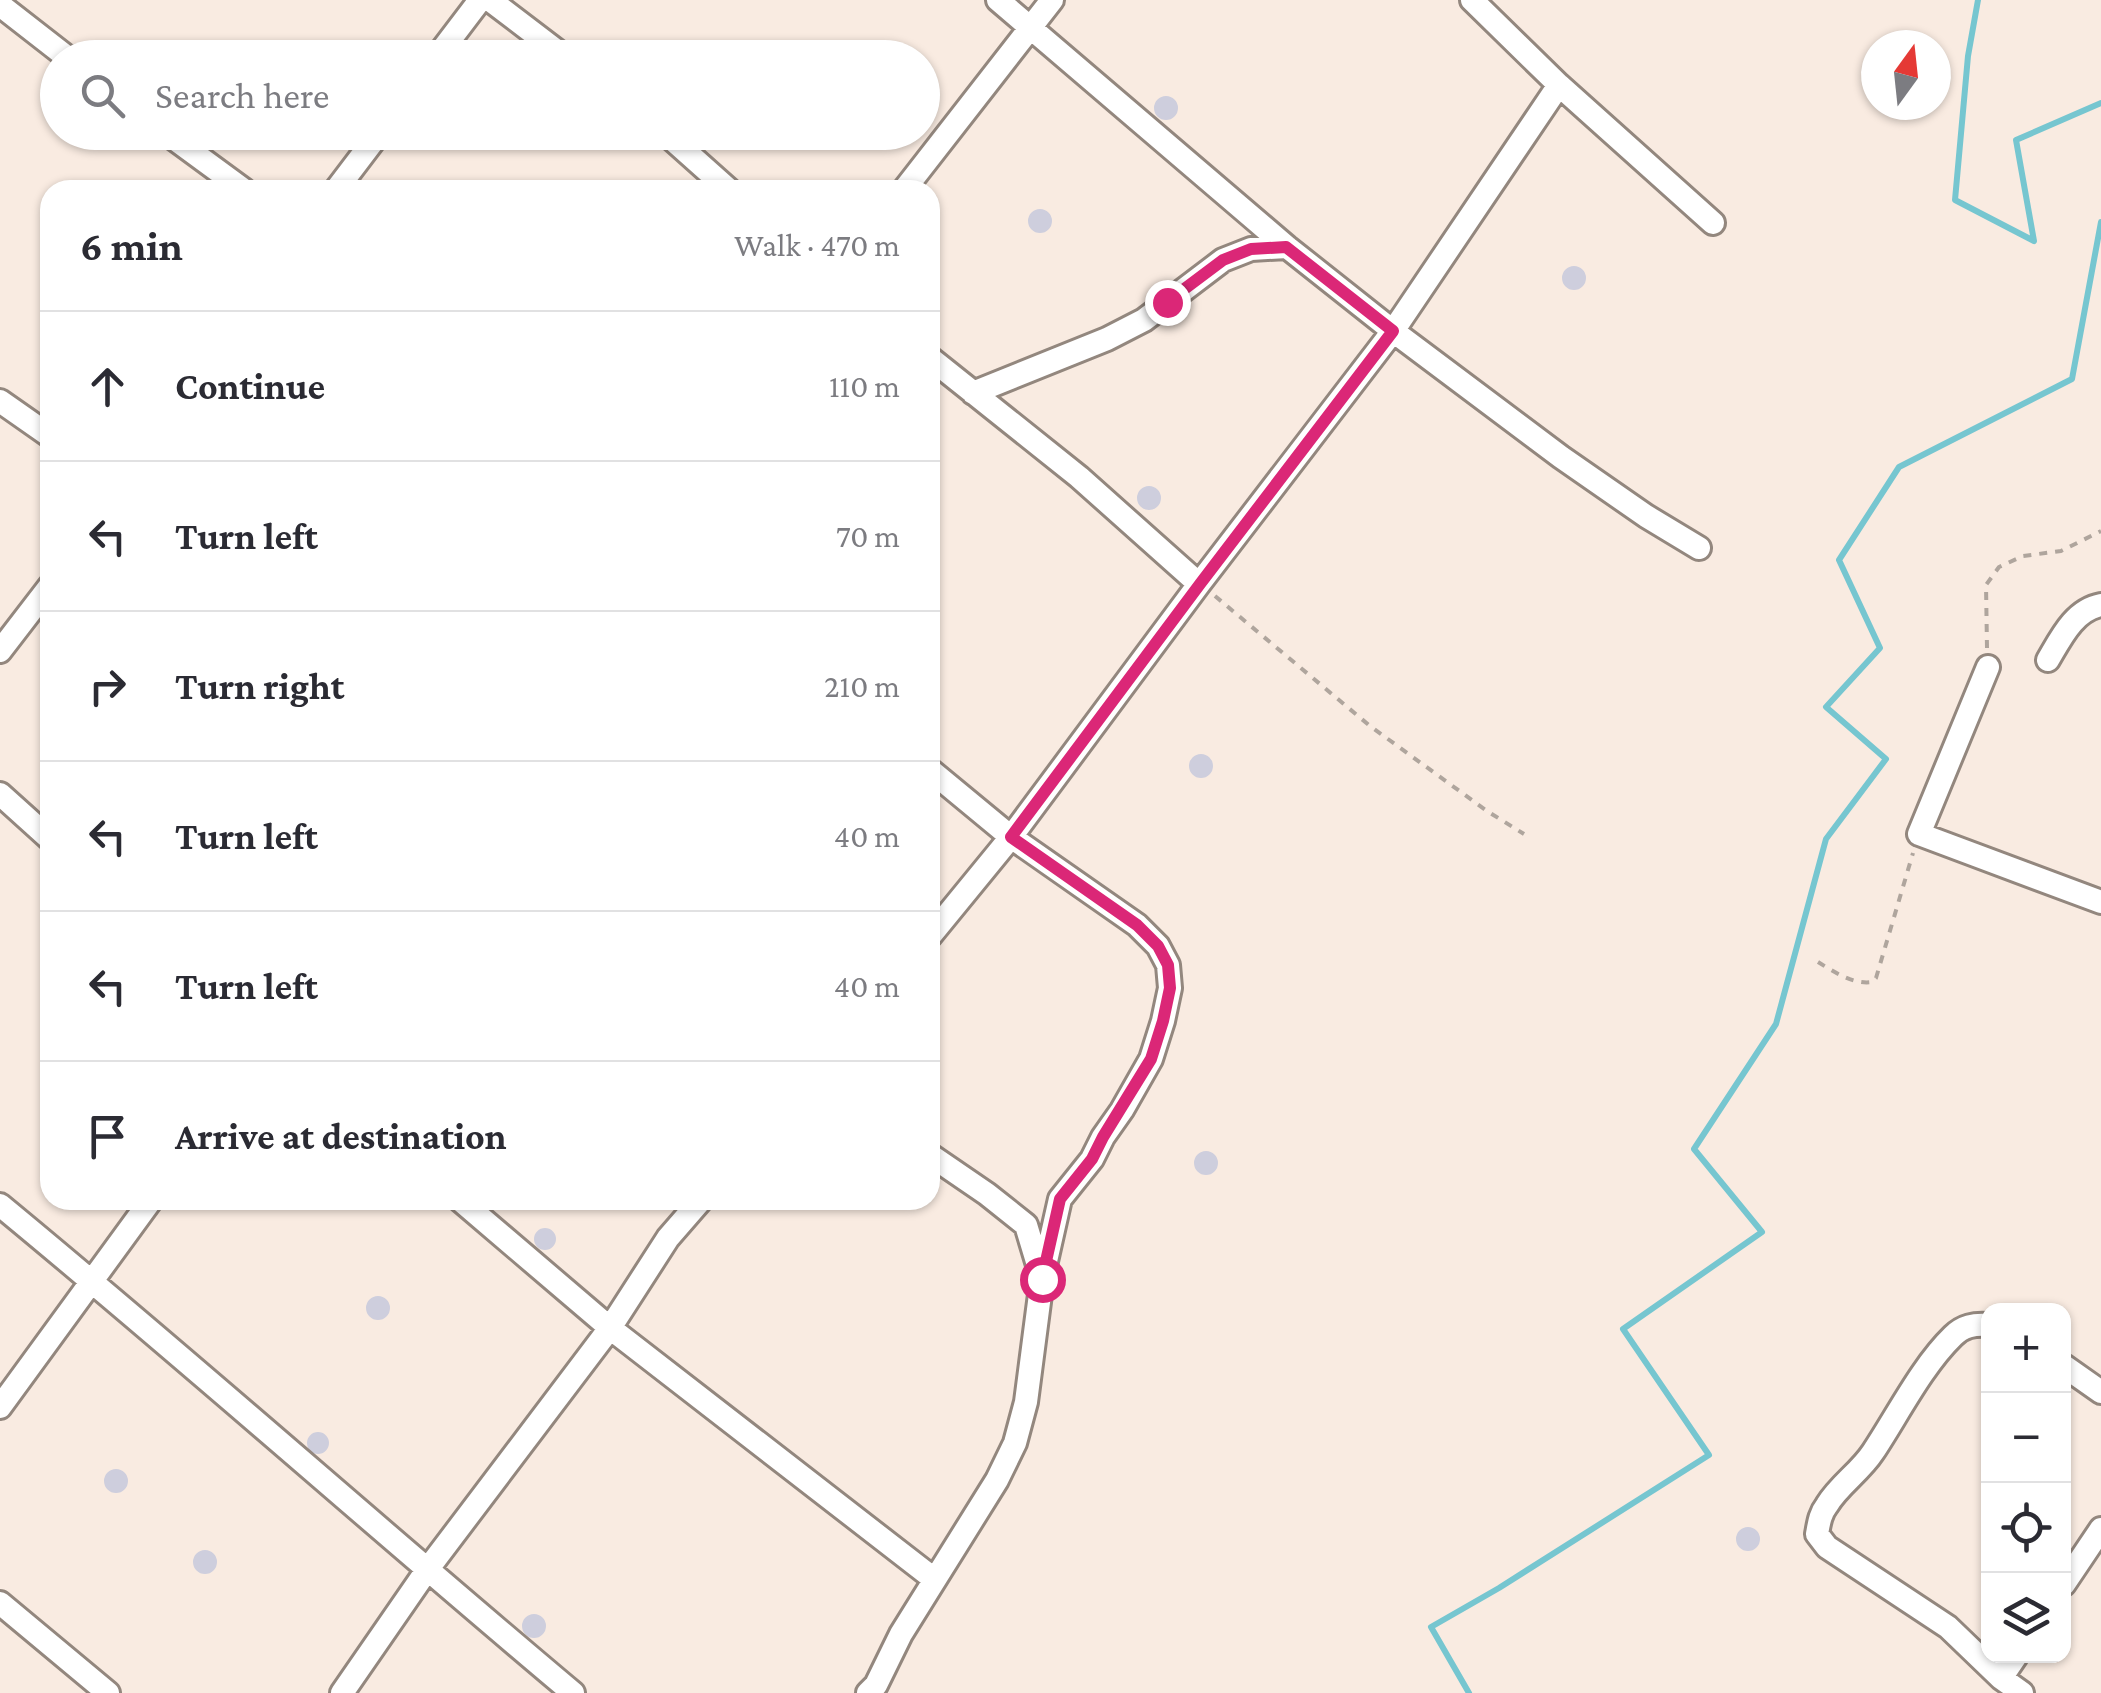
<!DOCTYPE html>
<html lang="en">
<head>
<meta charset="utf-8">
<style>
	body { margin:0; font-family:"Crimson Pro",serif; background:#f7f7f7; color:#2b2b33 }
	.controls { position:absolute; right:30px; bottom:30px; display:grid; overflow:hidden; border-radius:20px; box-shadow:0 2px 8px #0004 }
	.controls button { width:90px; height:90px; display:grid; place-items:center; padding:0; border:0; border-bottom:2px solid #e1e1e2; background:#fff; color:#2b2b33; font:50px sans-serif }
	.compass { position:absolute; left:1861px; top:30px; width:90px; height:90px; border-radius:50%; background:#fff; box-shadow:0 2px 8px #0004; rotate:15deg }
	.stop { position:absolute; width:30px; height:30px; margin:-22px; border:8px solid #db2777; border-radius:50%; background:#fff }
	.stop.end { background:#db2777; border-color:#fff; box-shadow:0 2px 10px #0008 }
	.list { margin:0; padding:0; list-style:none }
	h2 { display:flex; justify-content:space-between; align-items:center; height:130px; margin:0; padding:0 40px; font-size:42px }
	h2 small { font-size:32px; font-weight:400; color:#7c7c81 }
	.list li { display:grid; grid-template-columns:65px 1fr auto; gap:30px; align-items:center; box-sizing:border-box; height:150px; padding:0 40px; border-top:2px solid #e1e1e2 }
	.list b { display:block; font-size:38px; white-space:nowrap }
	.list em { font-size:32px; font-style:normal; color:#7c7c81 }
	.icon { flex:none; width:55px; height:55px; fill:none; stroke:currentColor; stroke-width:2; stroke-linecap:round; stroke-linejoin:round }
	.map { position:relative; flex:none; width:2101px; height:1693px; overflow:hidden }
	.search { position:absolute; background:#fff; box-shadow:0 2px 8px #0004; left:40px; top:40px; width:900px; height:110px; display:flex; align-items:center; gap:25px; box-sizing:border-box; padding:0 35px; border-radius:55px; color:#7c7c81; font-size:38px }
	.panel { position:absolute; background:#fff; box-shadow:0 2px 8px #0004; left:40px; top:180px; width:900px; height:1030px; border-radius:30px }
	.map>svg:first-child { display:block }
</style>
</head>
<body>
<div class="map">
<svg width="2101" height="1693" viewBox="0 0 2101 1693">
	<rect width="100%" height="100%" fill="#f9ebe1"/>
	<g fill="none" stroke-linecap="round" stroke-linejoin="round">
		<path stroke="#76c6d0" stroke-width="6" d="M1978 0 1968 56 1955 200 2034 241 2016 140 2101 103
			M1469 1693 1431 1627 1499 1588 1709 1455 1623 1329 1762 1232 1694 1149 1776 1024 1826 839 1886 759 1826 707 1880 648 1839 560 1899 467 2072 379 2101 222"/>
	</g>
	<path fill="#cecedd" d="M1154 108a12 12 0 1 1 24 0a12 12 0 1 1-24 0Z
		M1028 221a12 12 0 1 1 24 0a12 12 0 1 1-24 0Z
		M1562 278a12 12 0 1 1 24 0a12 12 0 1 1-24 0Z
		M1137 498a12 12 0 1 1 24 0a12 12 0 1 1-24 0Z
		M1189 766a12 12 0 1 1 24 0a12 12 0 1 1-24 0Z
		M1194 1163a12 12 0 1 1 24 0a12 12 0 1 1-24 0Z
		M534 1239a11 11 0 1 1 22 0a11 11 0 1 1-22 0Z
		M366 1308a12 12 0 1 1 24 0a12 12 0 1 1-24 0Z
		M307 1443a11 11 0 1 1 22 0a11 11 0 1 1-22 0Z
		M104 1481a12 12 0 1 1 24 0a12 12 0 1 1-24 0Z
		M1736 1539a12 12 0 1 1 24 0a12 12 0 1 1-24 0Z
		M193 1562a12 12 0 1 1 24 0a12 12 0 1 1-24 0Z
		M522 1626a12 12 0 1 1 24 0a12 12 0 1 1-24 0Z"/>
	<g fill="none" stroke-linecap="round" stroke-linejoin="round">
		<defs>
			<path id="minor" d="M490 0 566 58
				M998 0 1287 247 1393 331 1561 457 1646 516 1699 548
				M1472 0 1559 85 1713 223
				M0 5 68 58
				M436 58 480 0
				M165 132 244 190
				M664 132 729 190
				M336 190 380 132
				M904 190 1052 0
				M930 358 1079 477 1199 584
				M973 393 1107 339 1144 320 1223 260 1251 249 1287 247
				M0 401 50 436
				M0 651 50 586
				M2048 660C2061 638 2074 610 2101 605
				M1988 667 1919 834 2101 902
				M0 794 50 839
				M930 936 1011 837 1199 584 1393 331 1559 85
				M930 1155 987 1194 1026 1225 1041 1275
				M460 1200 610 1328 934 1579
				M0 1205C193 1364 381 1532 573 1693
				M1988 1325C1974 1324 1963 1326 1953 1336 1922 1366 1897 1416 1873 1452 1860 1472 1839 1485 1827 1505 1820 1514 1819 1523 1817 1534L1827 1547 1948 1627 2001 1678 2022 1693
				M2064 1366 2101 1392
				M0 1407 151 1200
				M2064 1584 2101 1529
				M0 1603 108 1693
				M2001 1678 2016 1656
				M342 1693 427 1570 610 1328 668 1238 701 1200
				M868 1693 876 1685 901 1634 997 1480 1015 1443 1026 1402 1042 1279 1060 1199 1092 1159 1103 1137 1122 1110 1151 1059 1163 1021 1170 988 1168 965 1158 946 1137 925 1011 837 930 770"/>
		</defs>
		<use href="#minor" stroke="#93877e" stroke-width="28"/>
		<path stroke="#afa59d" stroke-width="4" stroke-dasharray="8 8" stroke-linecap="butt" d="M1215 596 1370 726 1487 811 1524 834
			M1987 648 1986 585 1999 567 2023 556 2061 551 2101 531
			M1818 962C1834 972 1854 985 1872 982L1876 978 1913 853"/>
		<use href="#minor" stroke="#fff" stroke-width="22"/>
	</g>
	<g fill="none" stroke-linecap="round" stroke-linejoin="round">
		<path stroke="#db2777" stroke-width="12" d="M1042 1279 1060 1199 1092 1159 1103 1137 1151 1059 1163 1021 1170 988 1168 965 1158 946 1137 925 1011 837 1200 584 1393 331 1286 247 1251 249 1223 260 1167 302"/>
	</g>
</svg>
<div class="controls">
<button>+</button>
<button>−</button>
<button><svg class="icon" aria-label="locate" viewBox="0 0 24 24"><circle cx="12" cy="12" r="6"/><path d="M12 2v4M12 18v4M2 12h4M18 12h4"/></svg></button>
<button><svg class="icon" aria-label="layers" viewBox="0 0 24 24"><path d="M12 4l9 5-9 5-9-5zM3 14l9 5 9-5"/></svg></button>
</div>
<svg class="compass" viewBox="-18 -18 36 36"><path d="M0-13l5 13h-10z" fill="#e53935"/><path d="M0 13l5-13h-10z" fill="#7c7c81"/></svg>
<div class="stop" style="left:1042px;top:1279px"></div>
<div class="stop end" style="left:1167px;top:302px"></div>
<div class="search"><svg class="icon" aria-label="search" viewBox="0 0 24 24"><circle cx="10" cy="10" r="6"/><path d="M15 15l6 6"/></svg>Search here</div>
<section class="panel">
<h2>6 min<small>Walk · 470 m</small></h2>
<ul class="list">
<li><svg class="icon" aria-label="ahead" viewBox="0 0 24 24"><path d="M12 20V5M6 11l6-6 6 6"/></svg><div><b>Continue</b></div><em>110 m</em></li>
<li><svg class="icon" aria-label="left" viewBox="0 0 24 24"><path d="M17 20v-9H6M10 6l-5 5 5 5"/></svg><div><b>Turn left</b></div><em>70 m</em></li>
<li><svg class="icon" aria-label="right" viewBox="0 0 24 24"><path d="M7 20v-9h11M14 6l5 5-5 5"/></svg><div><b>Turn right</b></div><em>210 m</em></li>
<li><svg class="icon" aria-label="left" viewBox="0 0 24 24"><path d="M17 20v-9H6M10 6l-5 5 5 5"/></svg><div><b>Turn left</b></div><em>40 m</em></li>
<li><svg class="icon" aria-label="left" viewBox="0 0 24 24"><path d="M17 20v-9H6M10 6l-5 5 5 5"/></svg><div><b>Turn left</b></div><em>40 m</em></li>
<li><svg class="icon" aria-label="arrive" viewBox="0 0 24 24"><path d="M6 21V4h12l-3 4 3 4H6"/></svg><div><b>Arrive at destination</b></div></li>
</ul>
</section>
</div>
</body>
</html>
